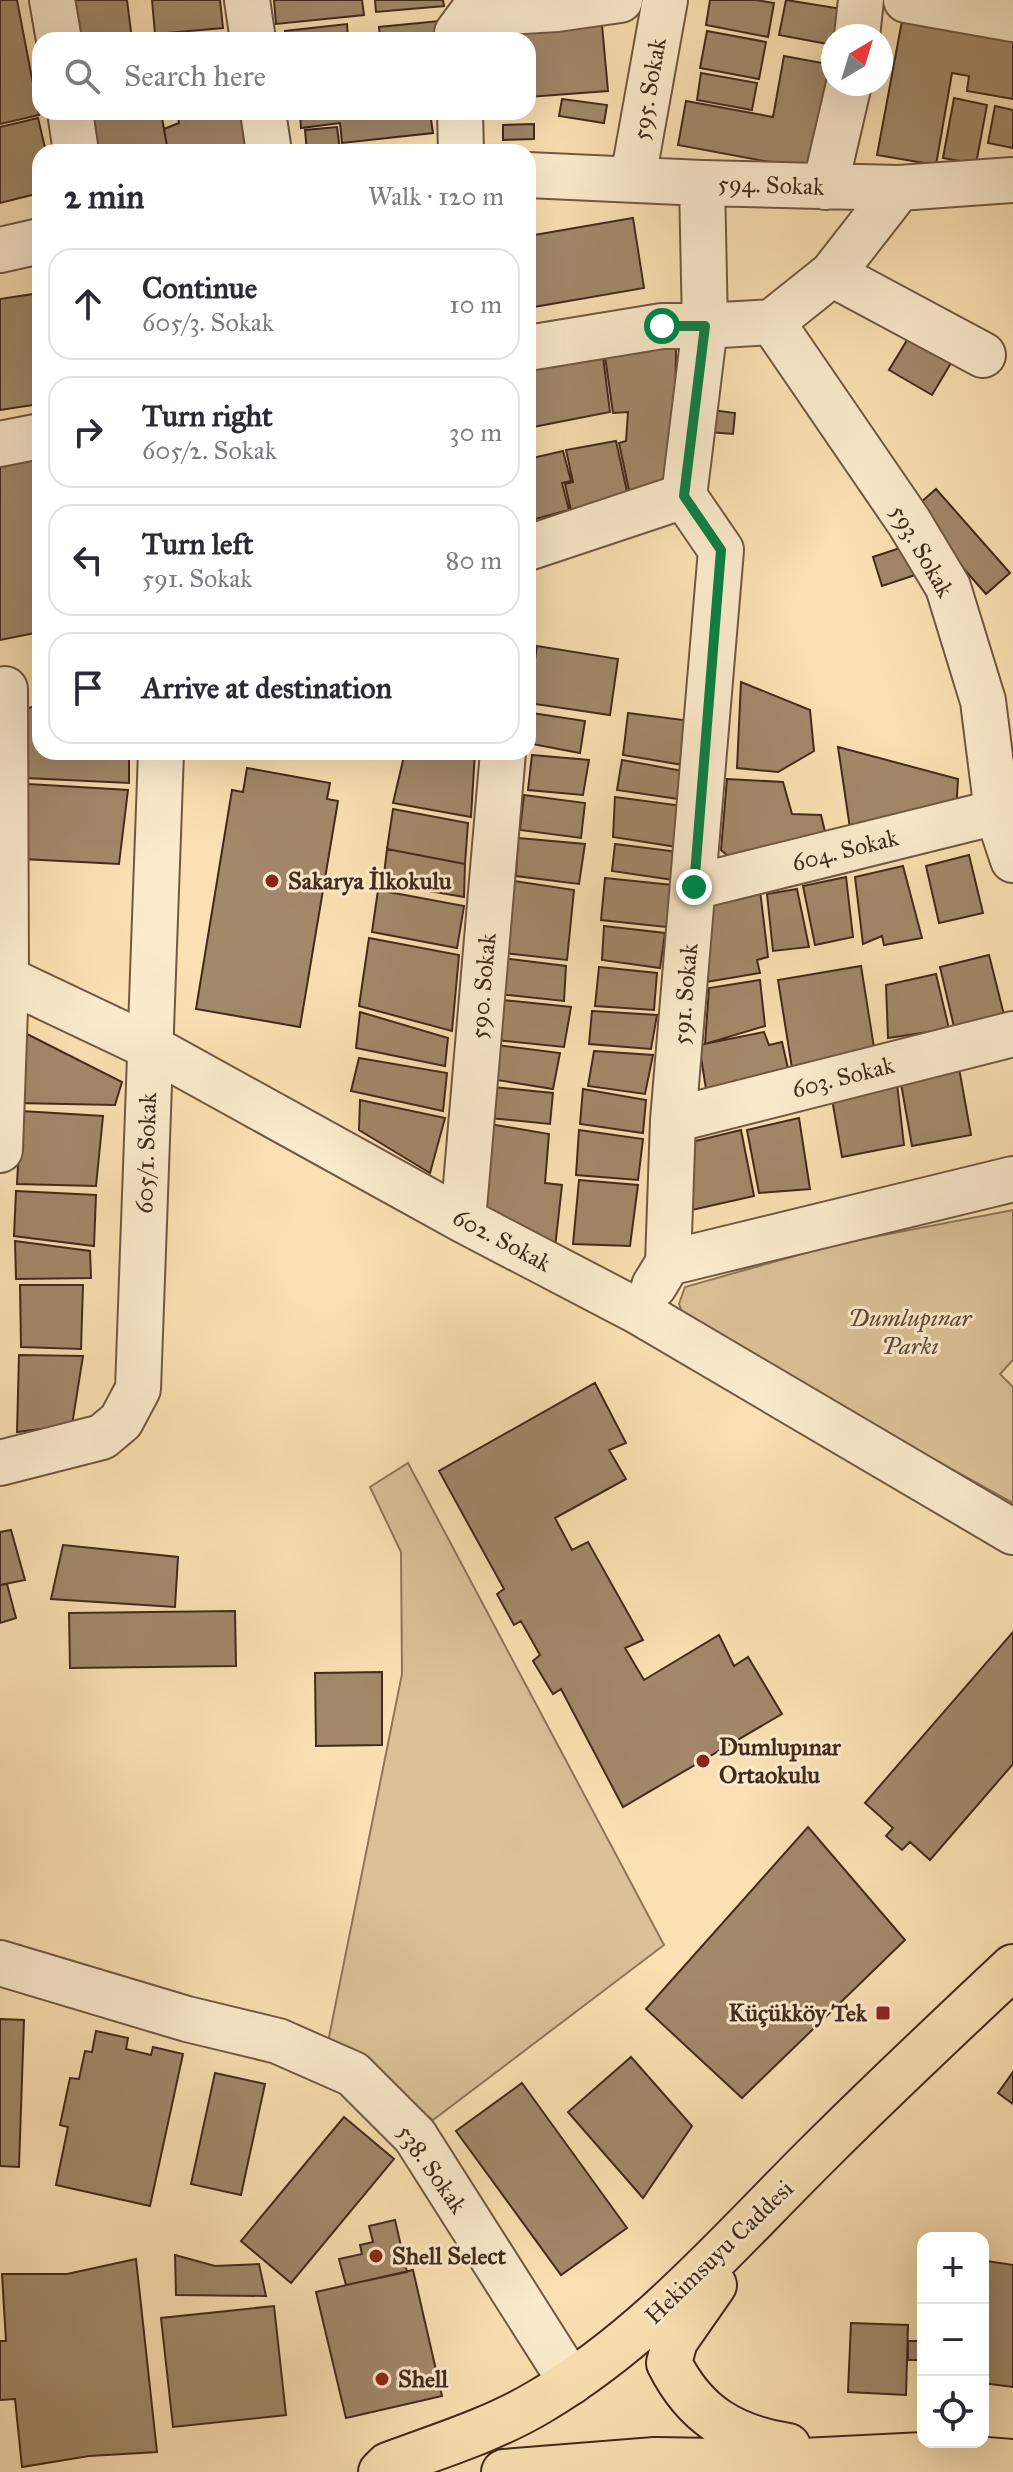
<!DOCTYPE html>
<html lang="en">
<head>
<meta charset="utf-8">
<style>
	body { margin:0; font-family:"IM FELL Great Primer",serif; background:#f7f7f7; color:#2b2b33 }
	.controls { position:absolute; right:24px; bottom:24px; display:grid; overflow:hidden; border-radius:16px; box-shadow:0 8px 32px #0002 }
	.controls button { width:72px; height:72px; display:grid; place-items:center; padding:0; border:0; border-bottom:2px solid #e1e1e2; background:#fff; color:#2b2b33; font:40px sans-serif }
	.compass { position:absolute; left:821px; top:24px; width:72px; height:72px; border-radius:50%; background:#fff; box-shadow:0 8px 32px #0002; rotate:38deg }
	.stop { position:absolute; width:24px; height:24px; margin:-18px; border:6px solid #0b8043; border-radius:50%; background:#fff }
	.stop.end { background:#0b8043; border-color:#fff; box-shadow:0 2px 8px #0008 }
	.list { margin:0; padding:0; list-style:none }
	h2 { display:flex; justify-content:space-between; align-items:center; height:104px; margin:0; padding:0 32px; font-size:34px }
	h2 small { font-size:26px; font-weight:400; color:#7c7c81 }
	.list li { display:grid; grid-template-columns:52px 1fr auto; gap:24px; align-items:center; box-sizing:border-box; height:112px; margin:0 16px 16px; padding:0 16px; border:2px solid #e1e1e2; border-radius:24px }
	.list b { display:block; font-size:30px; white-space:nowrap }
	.list p { margin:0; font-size:26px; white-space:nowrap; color:#7c7c81 }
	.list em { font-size:26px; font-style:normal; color:#7c7c81 }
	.icon { flex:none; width:44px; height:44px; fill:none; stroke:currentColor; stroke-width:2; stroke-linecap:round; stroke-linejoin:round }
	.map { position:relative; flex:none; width:1013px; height:2472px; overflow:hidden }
	.search { position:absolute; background:#fff; box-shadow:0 8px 32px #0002; left:32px; top:32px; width:504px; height:88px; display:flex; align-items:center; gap:20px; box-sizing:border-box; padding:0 28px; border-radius:24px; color:#7c7c81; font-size:30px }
	.panel { position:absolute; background:#fff; box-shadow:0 8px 32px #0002; left:32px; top:144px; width:504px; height:616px; border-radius:24px }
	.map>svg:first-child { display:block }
</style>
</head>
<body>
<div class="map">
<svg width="1013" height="2472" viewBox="0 0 1013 2472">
	<rect width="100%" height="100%" fill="#fae0b2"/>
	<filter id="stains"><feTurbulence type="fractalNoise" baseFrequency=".0025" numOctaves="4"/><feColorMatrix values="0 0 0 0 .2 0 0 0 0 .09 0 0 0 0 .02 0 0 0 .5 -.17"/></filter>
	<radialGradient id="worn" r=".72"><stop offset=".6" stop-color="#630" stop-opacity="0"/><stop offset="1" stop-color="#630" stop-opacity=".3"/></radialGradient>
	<path fill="#dbc198" stroke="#8f765a" stroke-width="2" d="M1013 1210V1360L1000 1374 1013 1387V1503L686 1322 679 1304 685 1287 837 1244Z
		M408 1463 664 1945 433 2120 328 2042 402 1674 401 1552 370 1487Z"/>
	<path fill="#a2896a" stroke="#432a1c" stroke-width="2" d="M0 0H17L39 115 0 124Z
		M61 0H127L132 40H68Z
		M152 0H220L223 28 155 34Z
		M274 0H362L364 15 276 24Z
		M375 0H443L444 6 376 12Z
		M710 0H756L774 3 768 37 706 25Z
		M786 0 842 9 837 36H833V45L779 35Z
		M439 21 441 40H364L380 38 379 27Z
		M902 21 1013 42V99L967 91 969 76 952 73 936 165 877 155Z
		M347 24 348 40H286L285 31Z
		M602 25 608 91 528 97V40H494L493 34Z
		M707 31 766 42 759 79 700 68Z
		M784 56 833 65 823 172 678 145 686 101 773 117Z
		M701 73 757 83 752 110 697 100Z
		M954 98 987 105 976 164 943 158Z
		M562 99 607 105 604 123 559 116Z
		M995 106 1013 110V148L988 143Z
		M84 112H161L168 152H94Z
		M177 112H246L255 152H168L164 129 179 123Z
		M300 112H430L433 133 342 143 340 123 301 128Z
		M38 118 46 152H40V193L0 203V127Z
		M534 124V139L503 140V125Z
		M337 127 340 150 307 152 305 130Z
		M633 218 644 288 528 308V236Z
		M40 293V404L0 410V299Z
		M912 332 954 358 932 395 889 370Z
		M676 343 675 465 658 487 630 495 619 443 626 441 628 412 613 413 605 356Z
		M603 357 610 412 528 428V368Z
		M712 410 735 413 733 434 709 432Z
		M616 441 628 496 571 510 565 484 573 482 566 450Z
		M563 451 571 481 562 483 569 510 528 521V459Z
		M40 455V632L0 640V464Z
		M936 489 1010 573 986 594 912 510Z
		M909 545 918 574 882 586 873 557Z
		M537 646 618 659 610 715 528 703Z
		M741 682 810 710 814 751 778 772 737 768Z
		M40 705V752H129V783L25 778 28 708Z
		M532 713 585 721 580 753 532 744Z
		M628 713 691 721 683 765 623 755Z
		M838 747 958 779 956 813 851 835Z
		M405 752H475L471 817 393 803Z
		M532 755 589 760 583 795 528 790Z
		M622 760 683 771 685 800 617 790Z
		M247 768 330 783 327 799 338 801 300 1027 196 1009 232 790 243 792Z
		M727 779 783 782 792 814 821 815 827 840 735 862 721 850Z
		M28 784 128 790 119 864 23 859Z
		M524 795 585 803 581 838 520 830Z
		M615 797 683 806 677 847 613 837Z
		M393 809 468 823 465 864 387 849Z
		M518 838 585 844 579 884 516 876Z
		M615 844 679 852 674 880 612 871Z
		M387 849 465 864 464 897 383 883Z
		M969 855 983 913 939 923 926 866Z
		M903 866 922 938 884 945 882 936 863 944 855 877Z
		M846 877 853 937 815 945 803 886Z
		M605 878 672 885 666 927 601 920Z
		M514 881 574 890 567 960 503 953Z
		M797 889 809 947 773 951 767 894Z
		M378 890 464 906 457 948 372 932Z
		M760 890 768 957 757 960 760 973 706 982V904Z
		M604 926 665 933 660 968 602 960Z
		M369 938 459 955 452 1031 359 1006Z
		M989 955 1004 1015 954 1027 940 967Z
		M502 958 566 966 564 1001 498 994Z
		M861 966 875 1054 792 1068 778 980Z
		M599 967 657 973 654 1010 595 1006Z
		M936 974 949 1029 888 1038 886 985Z
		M760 980 765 1026 705 1044 709 988Z
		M502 1000 571 1007 564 1047 496 1040Z
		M592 1011 657 1015 651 1049 589 1044Z
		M360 1012 448 1038 445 1066 356 1048Z
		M19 1030 122 1082 115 1105 15 1103Z
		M764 1032 769 1045 782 1042 790 1077 707 1095 699 1045Z
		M497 1045 560 1053 553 1089 497 1080Z
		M594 1051 653 1055 645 1094 588 1086Z
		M359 1058 447 1073 443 1111 351 1091Z
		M959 1068 971 1135 912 1146 900 1078Z
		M897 1084 904 1145 842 1157 832 1099Z
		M493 1087 553 1093 550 1124 490 1118Z
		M583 1089 646 1100 643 1133 580 1124Z
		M360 1100 445 1118 430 1173 359 1130Z
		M21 1111 103 1116 96 1186 17 1184Z
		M799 1118 810 1189 759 1193 747 1130Z
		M490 1124 549 1134 545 1183 562 1185 555 1248 479 1210Z
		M579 1130 643 1139 638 1180 576 1175Z
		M741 1130 754 1196 683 1212 691 1142Z
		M579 1180 638 1185 630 1246 573 1244Z
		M16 1191 96 1195 94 1246 14 1236Z
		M15 1241 90 1251 91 1278 16 1279Z
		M20 1285H83L81 1349 21 1347Z
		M19 1355 83 1356 72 1425 17 1432Z
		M595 1383 626 1443 609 1450 626 1479 555 1518 572 1550 588 1542 643 1640 625 1648 644 1680 719 1635 734 1666 748 1657 782 1714 623 1807 561 1689 553 1694 533 1661 540 1655 521 1621 514 1625 497 1594 504 1589 439 1471Z
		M11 1530 25 1580 0 1585V1532Z
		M63 1545 178 1557 175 1607 51 1599Z
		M7 1584 16 1618 0 1623V1585Z
		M235 1611 236 1666 70 1668 69 1613Z
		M1013 1632V1764L930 1860 910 1842 902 1850 886 1836 893 1828 865 1803Z
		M382 1672V1745L316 1746 315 1673Z
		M808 1827 905 1940 742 2098 646 2009Z
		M0 2019 24 2020 19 2167 0 2166Z
		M96 2031 128 2038 126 2049 151 2055 153 2047 183 2054 150 2206 56 2185 68 2127 60 2125 70 2078 79 2079 85 2051 92 2052Z
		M631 2057 692 2126 643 2198 568 2112Z
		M1013 2072V2104L998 2093Z
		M215 2073 265 2084 241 2195 191 2184Z
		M522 2083 627 2228 561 2275 456 2131Z
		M344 2117 394 2159 291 2283 241 2241Z
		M395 2220 407 2272 346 2285 339 2259 362 2254 360 2245 373 2242 369 2226Z
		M175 2255 215 2266 259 2264 266 2296 176 2295Z
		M136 2259 157 2452 89 2456 22 2467 15 2399 0 2400V2341H6L2 2274H67Z
		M987 2261 1013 2265V2387L983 2383V2284Z
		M413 2270 442 2396 346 2418 316 2292Z
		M274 2306 286 2415 173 2427 161 2318Z
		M851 2323 908 2325 906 2395 848 2392Z
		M908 2341H923V2360H908Z"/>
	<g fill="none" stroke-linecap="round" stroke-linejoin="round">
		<defs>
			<path id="minor" d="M52 0 59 40
				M247 0 253 40
				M906 0 1013 19
				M857 36 861 0
				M457 40V33L471 14 557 9 620 0
				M70 112 76 152
				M263 112 269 152
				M460 112 461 152
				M528 175 702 183 899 188 1013 180
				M633 178 665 0
				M825 187 849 84
				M0 250 40 241
				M832 274 983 355
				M772 322 909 522 948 587 983 701 997 812 1013 860
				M528 348 662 326H705L772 322 832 274 899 188
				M0 444 40 436
				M528 548 684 496 705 326 702 183
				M694 887 997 812
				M0 976 150 1047 463 1220 639 1312 1013 1532
				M673 1120 1013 1034
				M0 1150 6 980 5 689
				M463 1220 503 752
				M668 1263 673 1120 721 550 684 496
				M654 1286 668 1263 1013 1179
				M0 1463 102 1437 121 1421 138 1389 161 752
				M0 1963 187 2019 278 2041 353 2074 415 2136 571 2382"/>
			<path id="major" d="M714 2285 675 2341 669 2363C695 2415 732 2437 788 2446
				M381 2472 388 2465C439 2446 492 2430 539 2402 648 2338 731 2240 820 2152 883 2089 948 2028 1013 1967
				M504 2472 655 2460 783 2462 924 2455 1013 2462"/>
		</defs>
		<use href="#minor" stroke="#715842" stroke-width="48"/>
		<use href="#major" stroke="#432a1c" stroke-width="48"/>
		<use href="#minor" stroke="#fcebcd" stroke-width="44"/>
		<use href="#major" stroke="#fae0b2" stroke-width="44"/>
	</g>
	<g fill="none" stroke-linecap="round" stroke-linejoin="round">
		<path stroke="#0b8043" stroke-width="10" d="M662 326H705L684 496 721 550 694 887"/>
	</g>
	<g fill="#8f2418" stroke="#fcebcd" stroke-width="3">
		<circle cx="272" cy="881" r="8"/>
		<circle cx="703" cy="1761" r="8"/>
		<rect x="875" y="2005" width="16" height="16" rx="4"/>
		<circle cx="376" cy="2256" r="8"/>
		<circle cx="382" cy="2379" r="8"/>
	</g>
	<g text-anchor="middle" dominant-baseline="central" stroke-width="6" stroke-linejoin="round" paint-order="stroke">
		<g font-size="24" fill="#432a1c" stroke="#fcebcd">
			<text transform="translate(649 89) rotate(-80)">595. Sokak</text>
			<text transform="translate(771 185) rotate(2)">594. Sokak</text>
			<text transform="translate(922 551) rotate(60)">593. Sokak</text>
			<text transform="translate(845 850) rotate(-14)">604. Sokak</text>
			<text transform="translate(483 986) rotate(-85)">590. Sokak</text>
			<text transform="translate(685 994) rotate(-85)">591. Sokak</text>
			<text transform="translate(843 1077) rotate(-14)">603. Sokak</text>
			<text transform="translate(146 1153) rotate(-88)">605/1. Sokak</text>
			<text transform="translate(502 1240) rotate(28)">602. Sokak</text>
			<text transform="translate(432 2169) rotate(55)">538. Sokak</text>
			<text transform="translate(719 2252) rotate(-44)">Hekimsuyu Caddesi</text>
		</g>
		<g font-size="24" font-weight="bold" fill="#432a1c" stroke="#fcebcd" text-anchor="start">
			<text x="288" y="881">Sakarya İlkokulu</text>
			<text x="719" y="1747">Dumlupınar<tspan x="719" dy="28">Ortaokulu</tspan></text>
			<text x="867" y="2013" text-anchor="end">Küçükköy Tek</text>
			<text x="392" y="2256">Shell Select</text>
			<text x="398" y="2379">Shell</text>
		</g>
		<g font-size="24" font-style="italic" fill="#614835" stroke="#fcebcd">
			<text x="910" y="1318">Dumlupınar<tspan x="910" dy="28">Parkı</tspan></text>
		</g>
	</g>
	<rect width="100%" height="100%" filter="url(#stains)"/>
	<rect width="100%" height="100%" fill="url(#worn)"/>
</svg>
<div class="controls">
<button>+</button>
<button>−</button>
<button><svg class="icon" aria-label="locate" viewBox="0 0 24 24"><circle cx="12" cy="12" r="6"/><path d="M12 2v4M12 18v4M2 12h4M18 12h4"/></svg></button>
</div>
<svg class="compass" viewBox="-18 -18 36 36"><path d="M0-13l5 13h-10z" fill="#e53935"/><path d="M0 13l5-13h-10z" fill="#7c7c81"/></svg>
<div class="stop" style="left:662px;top:326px"></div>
<div class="stop end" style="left:694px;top:887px"></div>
<div class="search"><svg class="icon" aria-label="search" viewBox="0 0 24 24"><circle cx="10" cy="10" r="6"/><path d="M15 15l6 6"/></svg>Search here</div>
<section class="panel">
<h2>2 min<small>Walk · 120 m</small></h2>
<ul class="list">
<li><svg class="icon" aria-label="ahead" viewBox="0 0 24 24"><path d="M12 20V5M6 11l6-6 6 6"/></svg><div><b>Continue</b><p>605/3. Sokak</p></div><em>10 m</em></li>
<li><svg class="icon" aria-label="right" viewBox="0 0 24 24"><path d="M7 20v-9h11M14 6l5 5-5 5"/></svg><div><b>Turn right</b><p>605/2. Sokak</p></div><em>30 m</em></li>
<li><svg class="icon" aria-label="left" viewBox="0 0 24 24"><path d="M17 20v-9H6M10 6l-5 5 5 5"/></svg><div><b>Turn left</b><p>591. Sokak</p></div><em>80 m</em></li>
<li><svg class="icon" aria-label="arrive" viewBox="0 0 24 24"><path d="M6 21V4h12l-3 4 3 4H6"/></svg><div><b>Arrive at destination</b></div></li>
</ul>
</section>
</div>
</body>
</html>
